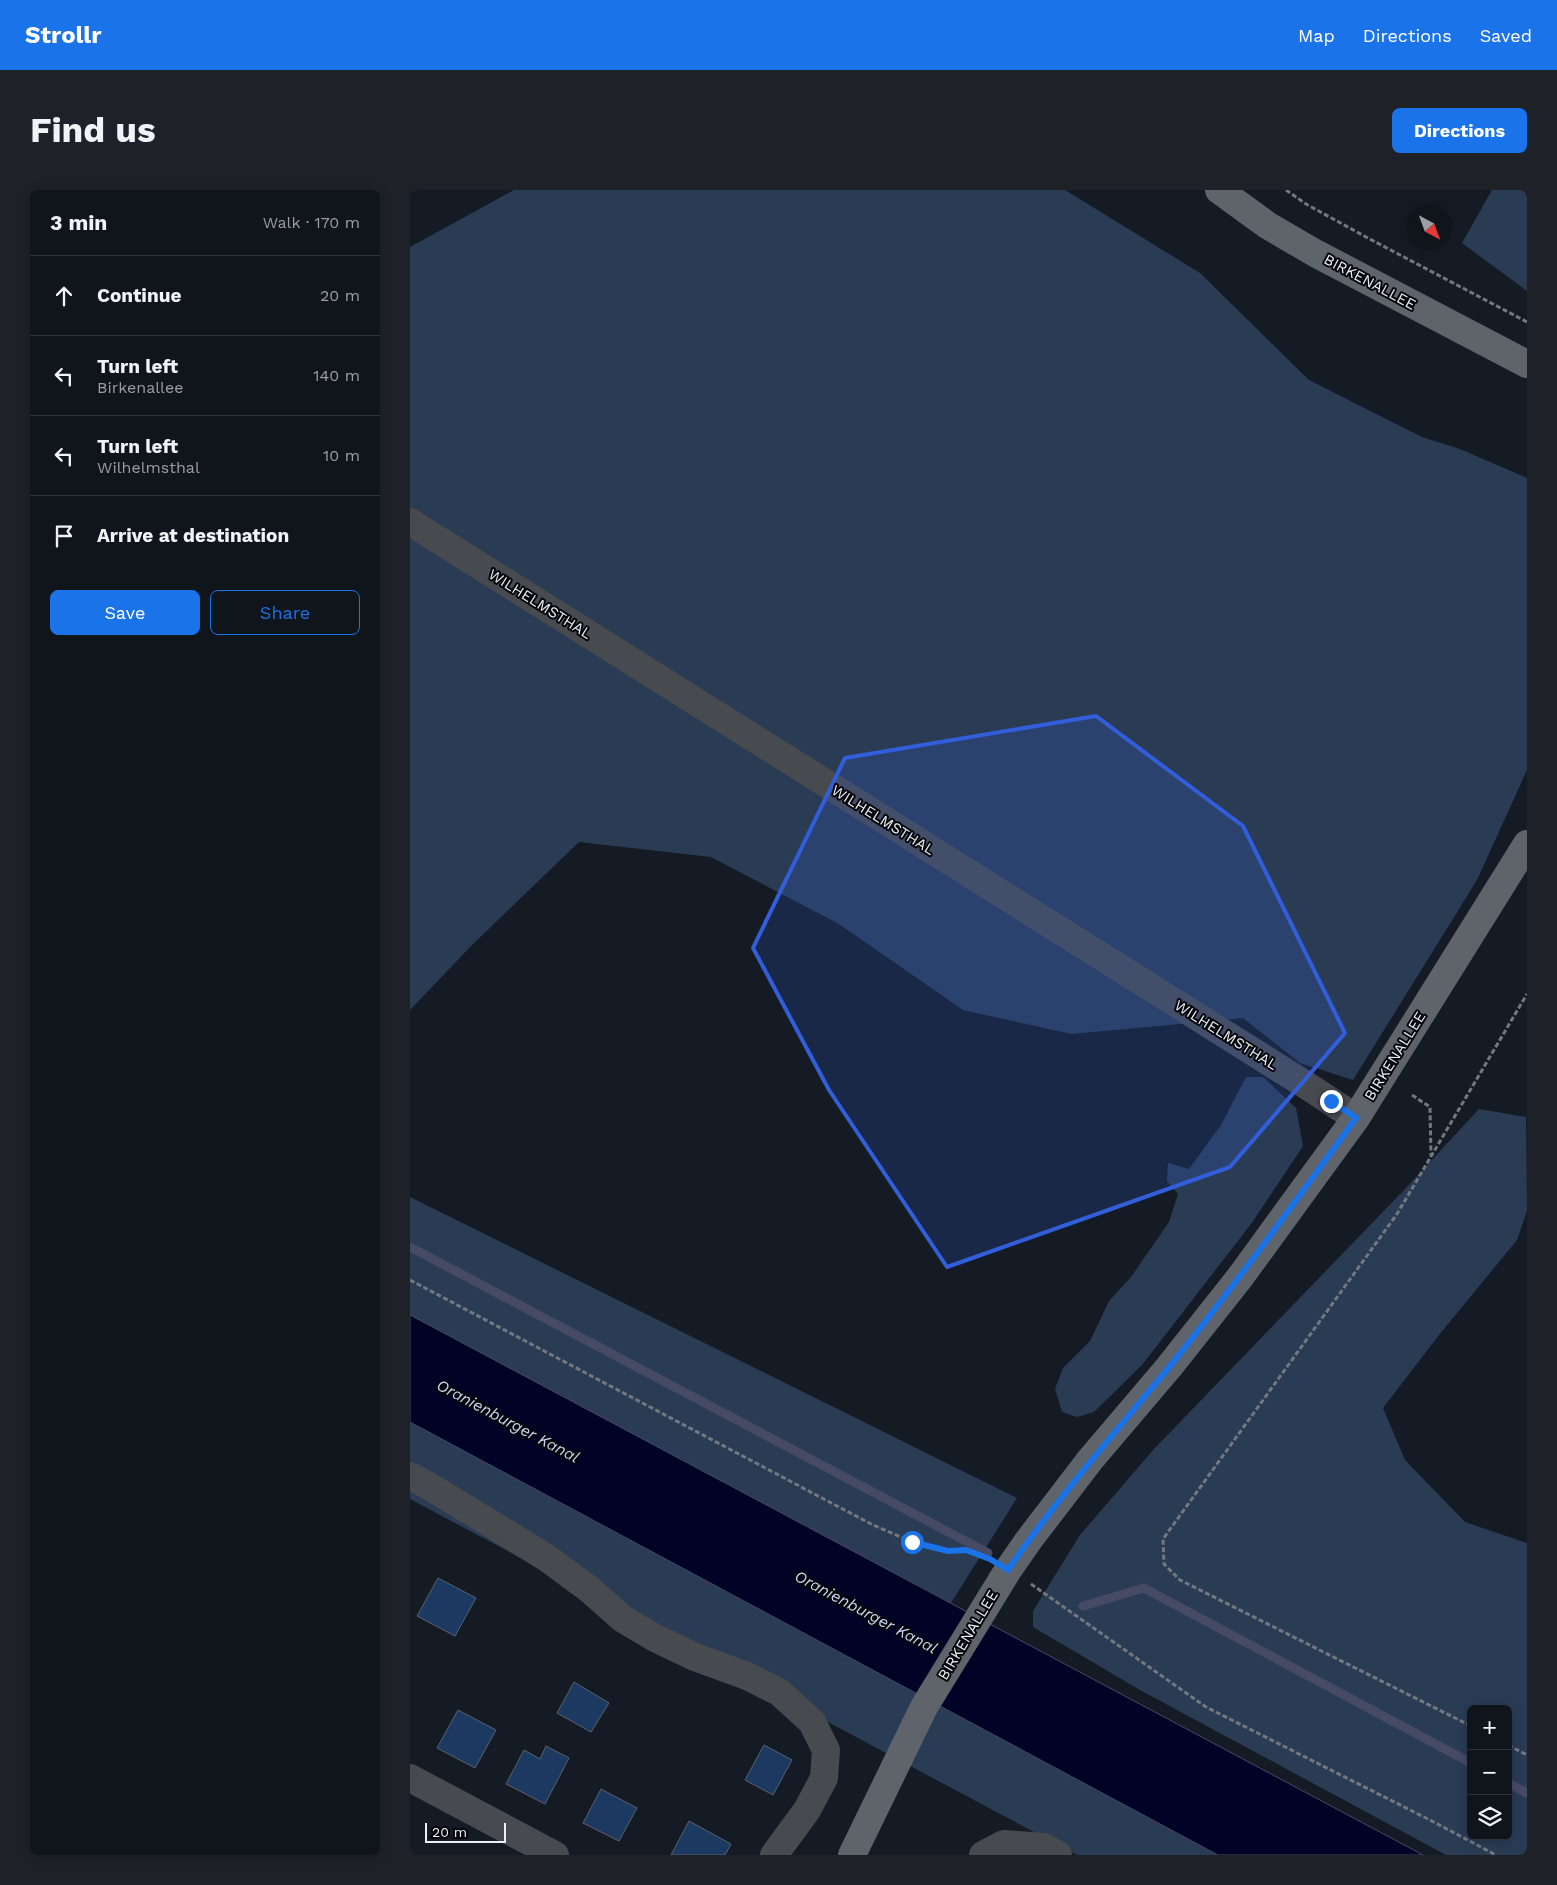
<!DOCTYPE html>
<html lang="en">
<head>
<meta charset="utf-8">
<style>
	body { margin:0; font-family:"Work Sans",sans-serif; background:#1e2128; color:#f1f3f6 }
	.controls { position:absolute; right:15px; bottom:15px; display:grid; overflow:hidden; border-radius:8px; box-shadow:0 2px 12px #0003 }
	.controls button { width:45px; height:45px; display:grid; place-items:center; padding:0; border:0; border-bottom:1px solid #30333a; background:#10141b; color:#f1f3f6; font:25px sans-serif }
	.compass { position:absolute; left:997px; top:15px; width:45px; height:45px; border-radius:50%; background:#10141b; box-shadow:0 2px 12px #0003; rotate:139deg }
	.scale { position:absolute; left:15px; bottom:12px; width:81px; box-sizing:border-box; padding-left:5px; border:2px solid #edf1f7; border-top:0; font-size:14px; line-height:18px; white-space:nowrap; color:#edf1f7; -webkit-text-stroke:4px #040609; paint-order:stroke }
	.stop { position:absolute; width:15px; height:15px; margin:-11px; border:4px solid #1a73e8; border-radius:50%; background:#fff }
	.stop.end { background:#1a73e8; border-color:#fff; box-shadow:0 1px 5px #0008 }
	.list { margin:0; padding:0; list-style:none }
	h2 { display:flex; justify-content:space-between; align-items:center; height:65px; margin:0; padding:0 20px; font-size:21px }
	h2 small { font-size:16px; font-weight:400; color:#9c9ea3 }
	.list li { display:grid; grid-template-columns:32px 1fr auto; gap:15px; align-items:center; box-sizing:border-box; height:80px; padding:0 20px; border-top:1px solid #30333a }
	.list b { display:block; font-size:19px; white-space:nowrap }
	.list p { margin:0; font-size:16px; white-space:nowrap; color:#9c9ea3 }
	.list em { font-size:16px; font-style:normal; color:#9c9ea3 }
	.actions { display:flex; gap:10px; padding:15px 20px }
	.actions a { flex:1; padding:11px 0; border:1px solid #1a73e8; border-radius:8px; text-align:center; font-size:18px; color:#1a73e8 }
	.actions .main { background:#1a73e8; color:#fff }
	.icon { flex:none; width:28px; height:28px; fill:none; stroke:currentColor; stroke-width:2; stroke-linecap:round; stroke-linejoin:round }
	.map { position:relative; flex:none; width:1117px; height:1665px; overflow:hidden; border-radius:8px }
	header { display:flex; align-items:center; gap:30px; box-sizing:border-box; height:70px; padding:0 25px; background:#1a73e8; color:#fff }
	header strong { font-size:24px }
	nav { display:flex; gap:28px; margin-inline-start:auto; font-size:18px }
	.intro { display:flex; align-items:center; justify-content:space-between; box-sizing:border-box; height:120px; padding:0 30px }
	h1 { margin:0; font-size:35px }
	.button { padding:12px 22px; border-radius:8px; background:#1a73e8; color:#fff; font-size:18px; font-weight:700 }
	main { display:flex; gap:30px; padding:0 30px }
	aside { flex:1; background:#10141b; border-radius:8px; box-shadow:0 2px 12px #0003 }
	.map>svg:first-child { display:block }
</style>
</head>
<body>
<header>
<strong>Strollr</strong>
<nav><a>Map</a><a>Directions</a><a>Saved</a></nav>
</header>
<div class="intro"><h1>Find us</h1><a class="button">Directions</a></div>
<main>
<aside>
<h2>3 min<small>Walk · 170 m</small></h2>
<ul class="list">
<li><svg class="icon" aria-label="ahead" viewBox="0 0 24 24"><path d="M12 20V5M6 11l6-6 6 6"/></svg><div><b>Continue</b></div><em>20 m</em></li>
<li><svg class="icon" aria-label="left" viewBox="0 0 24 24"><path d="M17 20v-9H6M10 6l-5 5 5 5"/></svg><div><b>Turn left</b><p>Birkenallee</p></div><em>140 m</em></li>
<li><svg class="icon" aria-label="left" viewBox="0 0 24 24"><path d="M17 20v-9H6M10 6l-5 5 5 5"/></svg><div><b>Turn left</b><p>Wilhelmsthal</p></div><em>10 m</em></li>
<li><svg class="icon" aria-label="arrive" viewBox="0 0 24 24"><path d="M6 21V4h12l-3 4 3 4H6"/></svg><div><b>Arrive at destination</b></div></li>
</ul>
<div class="actions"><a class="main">Save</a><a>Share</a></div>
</aside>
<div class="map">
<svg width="1117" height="1665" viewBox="0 0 1117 1665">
	<rect width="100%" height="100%" fill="#151b24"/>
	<path fill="#2a3b54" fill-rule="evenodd" d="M104 0H655L790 83 899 190 1012 247 1050 259 1117 288V580L1067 690 943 890 890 873 833 828 662 844 553 820 429 734 301 667 169 652 62 755 0 820V57Z
		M1082 0H1117V101L1052 53Z
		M836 887H853L886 918 893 956 841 1034 732 1175 684 1222 667 1227 652 1222 645 1199 653 1178 680 1151 699 1111 721 1087 759 1032 768 1004 757 991 758 973 779 979 811 935Z
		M1069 919 1116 927 1117 1021 1107 1050 1029 1145 973 1218 995 1270 1055 1332 1117 1353V1665H1036L730 1500 623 1437V1421L670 1345 744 1259 994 1000ZM1061 1519H1098V1646H1061Z
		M0 1007 607 1308 541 1413 0 1125Z
		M0 1232 808 1665H667L0 1309Z"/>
	<path fill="#000326" stroke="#474a65" d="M0 1125 1013 1665H808L0 1232Z"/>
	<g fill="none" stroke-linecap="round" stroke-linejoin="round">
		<path stroke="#474a65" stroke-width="9" d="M0 1057 578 1363
			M673 1416 734 1398 1061 1573
			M1098 1593 1117 1603"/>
	</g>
	<path fill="#1c3961" stroke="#5a626c" d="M28 1388 66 1408 45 1446 7 1426Z
		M164 1492 199 1513 181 1542 147 1523Z
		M48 1520 86 1540 65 1578 27 1558Z
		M354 1555 382 1570 363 1605 335 1590Z
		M136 1556 159 1568 135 1614 96 1594 114 1560 130 1569Z
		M191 1599 227 1618 209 1651 173 1633Z
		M279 1631 321 1654 315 1665H261Z"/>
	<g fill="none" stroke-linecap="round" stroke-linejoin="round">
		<path stroke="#737880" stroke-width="3" stroke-dasharray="5 2.5" stroke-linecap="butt" d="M876 0 896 14 956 47 1117 132
			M1002 905 1020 917 1021 967
			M0 1090 463 1335 502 1352 538 1361 556 1359 575 1367
			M621 1394 796 1517 1018 1629 1086 1665
			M1061 1536 770 1390 754 1374 753 1349 987 1024 1117 804
			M1098 1555 1117 1565"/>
		<path stroke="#474a4e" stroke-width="28" d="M0 332 896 895 946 928
			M0 1286 19 1296 137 1368 179 1399 213 1429 245 1448 285 1467 337 1486 369 1502 402 1532 416 1560 414 1588 397 1620 364 1665
			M0 1588 145 1665
			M573 1665 594 1654 634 1657 648 1665"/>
		<path stroke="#5f646b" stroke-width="28" d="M809 0 857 35 905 63 1117 174
			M442 1665 514 1517 598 1380 618 1351 680 1270 759 1177 831 1086 946 928 1117 654"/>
	</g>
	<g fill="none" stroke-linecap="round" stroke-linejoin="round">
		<path stroke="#1a73e8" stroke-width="6" d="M502 1352 538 1361 556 1360 580 1369 598 1380C647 1308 705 1243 760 1176 825 1095 885 1012 946 928L921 911"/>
	</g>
	<path fill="#325edb" fill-opacity="0.2" stroke="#325edb" stroke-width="4" stroke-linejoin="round" d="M686 526 833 636 935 843 820 977 537 1077 419 900 343 758 435 568Z"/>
	<g text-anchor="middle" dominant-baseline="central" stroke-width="4" stroke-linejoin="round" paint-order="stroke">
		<g font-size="15" fill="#edf1f7" stroke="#040609">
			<text transform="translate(960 92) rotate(28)">BIRKENALLEE</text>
			<text transform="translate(130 414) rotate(32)">WILHELMSTHAL</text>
			<text transform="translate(473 630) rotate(32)">WILHELMSTHAL</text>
			<text transform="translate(816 845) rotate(32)">WILHELMSTHAL</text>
			<text transform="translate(985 866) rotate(-58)">BIRKENALLEE</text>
			<text transform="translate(558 1445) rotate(-59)">BIRKENALLEE</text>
		</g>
		<g font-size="16" font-style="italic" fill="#c6daf5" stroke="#040609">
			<text transform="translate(98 1231) rotate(28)">Oranienburger Kanal</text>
			<text transform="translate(456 1422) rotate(28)">Oranienburger Kanal</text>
		</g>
	</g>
</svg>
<div class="controls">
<button>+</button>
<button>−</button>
<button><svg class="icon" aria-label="layers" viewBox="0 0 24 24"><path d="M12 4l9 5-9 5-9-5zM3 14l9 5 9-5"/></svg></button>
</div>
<svg class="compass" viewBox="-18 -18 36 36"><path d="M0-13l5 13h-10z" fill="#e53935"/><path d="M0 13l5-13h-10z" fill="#9c9ea3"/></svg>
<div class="scale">20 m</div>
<div class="stop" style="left:502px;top:1352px"></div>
<div class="stop end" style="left:921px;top:911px"></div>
</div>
</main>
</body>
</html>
